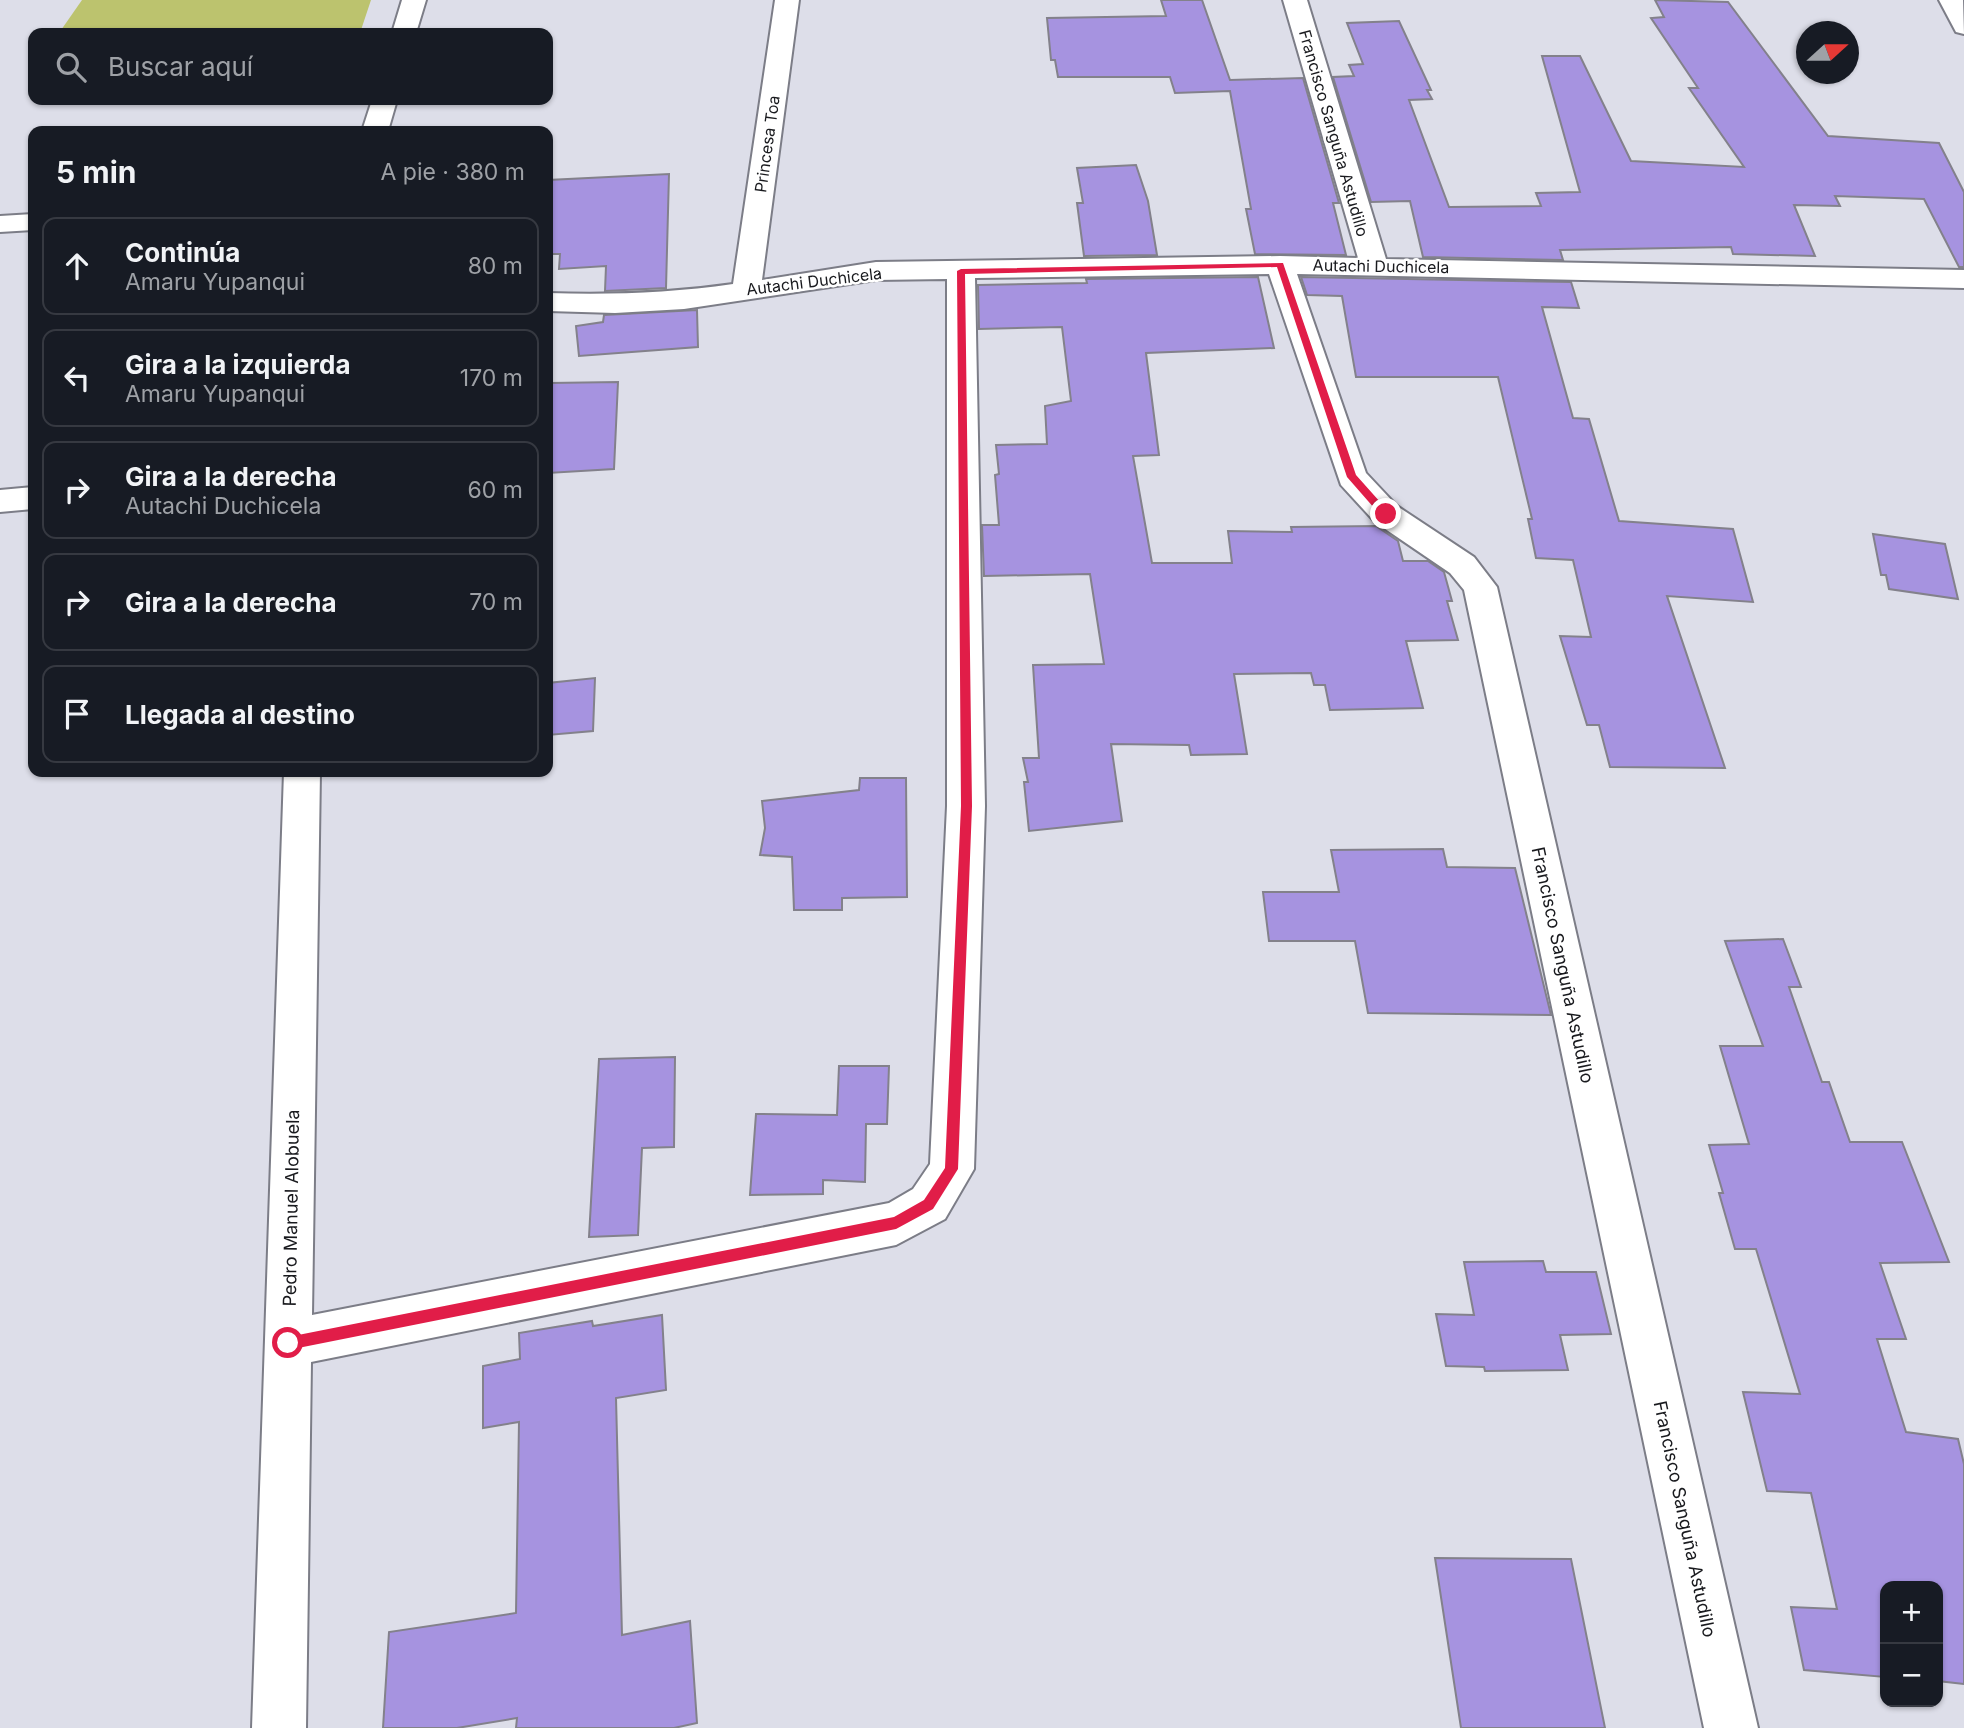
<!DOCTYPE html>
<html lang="es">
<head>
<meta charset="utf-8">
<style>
	body { margin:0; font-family:Inter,sans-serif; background:#242831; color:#f1f3f6 }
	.controls { position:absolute; right:21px; bottom:21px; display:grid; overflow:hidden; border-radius:14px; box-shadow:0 2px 5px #0004 }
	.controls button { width:63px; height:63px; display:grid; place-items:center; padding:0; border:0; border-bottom:2px solid #363941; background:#171b24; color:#f1f3f6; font:35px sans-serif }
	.compass { position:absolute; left:1796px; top:21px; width:63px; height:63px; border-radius:50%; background:#171b24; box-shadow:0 2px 5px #0004; rotate:69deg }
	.stop { position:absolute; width:21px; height:21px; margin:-16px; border:5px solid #e11d48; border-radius:50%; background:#fff }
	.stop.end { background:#e11d48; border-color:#fff; box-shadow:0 2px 7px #0008 }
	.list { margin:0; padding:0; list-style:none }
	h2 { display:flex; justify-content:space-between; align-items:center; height:91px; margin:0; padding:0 28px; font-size:30px }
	h2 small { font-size:23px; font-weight:400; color:#9ea1a6 }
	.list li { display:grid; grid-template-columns:46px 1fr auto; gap:21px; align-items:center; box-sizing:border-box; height:98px; margin:0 14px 14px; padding:0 14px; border:2px solid #363941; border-radius:14px }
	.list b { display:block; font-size:26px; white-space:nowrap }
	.list p { margin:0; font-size:23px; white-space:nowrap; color:#9ea1a6 }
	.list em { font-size:23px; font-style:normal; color:#9ea1a6 }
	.icon { flex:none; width:38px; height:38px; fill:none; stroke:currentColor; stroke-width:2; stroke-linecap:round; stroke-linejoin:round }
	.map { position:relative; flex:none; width:1964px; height:1728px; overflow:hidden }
	.search { position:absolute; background:#171b24; box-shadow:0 2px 5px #0004; left:28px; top:28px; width:525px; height:77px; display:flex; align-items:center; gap:18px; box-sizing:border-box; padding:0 24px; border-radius:14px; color:#9ea1a6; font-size:26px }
	.panel { position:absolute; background:#171b24; box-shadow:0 2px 5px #0004; left:28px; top:126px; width:525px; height:651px; border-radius:14px }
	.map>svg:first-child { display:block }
</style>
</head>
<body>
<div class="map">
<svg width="1964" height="1728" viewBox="0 0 1964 1728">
	<rect width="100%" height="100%" fill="#dddee9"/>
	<path fill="#bcc36e" d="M82 0H371L360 33H59Z"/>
	<path fill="#a693e0" stroke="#83818b" stroke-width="2" d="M1161 0H1202L1230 80 1303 78 1339 203H1333L1346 255 1255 254 1246 209H1251L1230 91 1175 93 1170 77H1058L1055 60H1051L1047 18 1166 16Z
		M1655 0 1728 2 1828 136 1939 143 1964 192V267H1959L1924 199 1835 196 1840 206 1794 205 1815 256 1733 254 1731 247 1560 250 1563 260 1423 257 1410 201 1371 202 1333 77 1354 76 1349 65 1363 64 1347 23 1399 21 1431 90H1427L1432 99 1409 100 1449 207 1541 206 1536 193 1580 192 1542 56H1580L1631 161 1744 167 1689 88H1698L1651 18 1664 17Z
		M1136 165 1148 201 1157 255 1084 256 1077 203H1083L1077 168Z
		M669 174 666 288 605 291 606 266 559 269 560 254H548V180Z
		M1258 277 1274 348 1146 353 1159 455 1133 456 1152 563H1232L1228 531 1292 532 1291 527 1376 526 1398 541 1403 561H1428L1444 572 1452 601H1447L1458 640 1406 641 1423 708 1330 710 1325 685H1314L1311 673 1234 674 1247 754 1191 755 1189 745 1111 744 1122 821 1029 831 1024 782H1028L1023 758H1039L1033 665 1104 664 1090 574 984 576 982 525H999L995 475 999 474 996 445 1047 444 1045 406 1071 401 1062 327 979 329 978 285 1087 283 1086 279Z
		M1301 277 1571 282 1579 308 1542 307 1573 418 1589 419 1619 521 1733 529 1753 602 1667 596 1725 768 1610 767 1599 725H1587L1560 636 1591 637 1573 560 1536 558 1528 519H1532L1498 377H1356L1342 296 1307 295Z
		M697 310 698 347 579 356 576 326 603 322 604 315Z
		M618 382 614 469 548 473 550 383Z
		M1873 534 1945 544 1958 599 1889 589 1886 575H1881Z
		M595 678 593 731 548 735V683Z
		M860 778H906L907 897 842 898V910H794L792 857 760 855 765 828 762 801 859 790Z
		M1443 849 1447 867 1515 868 1551 1015 1368 1013 1355 941H1269L1263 892H1339L1331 850Z
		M1783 939 1801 987H1789L1822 1082H1829L1850 1142H1902L1949 1262 1880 1263 1906 1339H1877L1906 1432 1958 1439 1964 1464V1684L1938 1681V1586H1885V1677L1804 1670 1791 1607 1837 1609 1811 1493 1767 1491 1743 1392 1800 1394 1756 1249H1735L1719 1193H1723L1709 1145 1749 1144 1720 1046H1763L1725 941Z
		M675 1057 674 1147 642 1148 638 1235 589 1237 599 1059Z
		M839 1066H889L887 1124H866L865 1182 823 1180V1194L750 1195 756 1114 837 1115Z
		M1543 1261 1546 1272H1596L1611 1334 1560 1335 1568 1370 1485 1371 1484 1367 1446 1366 1436 1314 1474 1315 1464 1262Z
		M662 1315 666 1390 616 1398 622 1635 690 1621 697 1723 674 1728H516L517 1718 457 1728H383L389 1632 516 1613 519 1422 483 1428V1366L520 1359 519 1333 592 1321 593 1326Z
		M1435 1558 1571 1559 1605 1728H1461Z"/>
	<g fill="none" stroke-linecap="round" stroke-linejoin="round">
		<defs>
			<path id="street" d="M402 0H426L416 33H392Z
				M775 0H799L762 280 876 262 1280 256 1358 258 1283 0H1307L1386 259 1964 270V288L1297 274 1366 473 1397 506 1474 557 1497 587 1758 1728H1704L1464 590 1450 573 1375 522 1341 485 1269 274 975 278 985 806 974 1169 945 1219 896 1245 311 1362 306 1728H252L284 772H320L312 1315 889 1203 913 1189 930 1164 947 806V279L876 280 684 309 615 313 548 311V293C610 295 671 293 733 284Z
				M1939 0H1963L1964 34 1956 32Z
				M372 100H397L388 131H362Z
				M33 214V230L0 232V216Z
				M33 487V509L0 512V490Z"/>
		</defs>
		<use href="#street" stroke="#7c7d87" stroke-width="4"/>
		<use href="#street" fill="#fff" fill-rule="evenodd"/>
	</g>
	<path fill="#e11d48" d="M1283 263 1356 475 1389 512V517H1382L1347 477 1277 267 965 274 972 806 958 1169 933 1209 896 1229 288 1350 283 1348 281 1343 288 1337 894 1217 924 1200 945 1168 961 806 957 271 961 269Z"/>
	<g text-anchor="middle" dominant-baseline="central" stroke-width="5" stroke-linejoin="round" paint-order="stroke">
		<g font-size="16" fill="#191a1e" stroke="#fff">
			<text transform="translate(1334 133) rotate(74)">Francisco Sanguña Astudillo</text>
			<text transform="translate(767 144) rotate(-82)">Princesa Toa</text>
			<text transform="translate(1381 266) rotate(1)">Autachi Duchicela</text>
			<text transform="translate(814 281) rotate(-7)">Autachi Duchicela</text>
		</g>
		<g font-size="18" fill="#191a1e" stroke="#fff">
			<text transform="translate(1563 965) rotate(78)">Francisco Sanguña Astudillo</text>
			<text transform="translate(291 1208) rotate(-89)">Pedro Manuel Alobuela</text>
			<text transform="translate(1685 1519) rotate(78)">Francisco Sanguña Astudillo</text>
		</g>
	</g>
</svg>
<div class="controls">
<button>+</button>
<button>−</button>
</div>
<svg class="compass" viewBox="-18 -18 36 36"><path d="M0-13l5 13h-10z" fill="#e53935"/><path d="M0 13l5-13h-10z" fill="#9ea1a6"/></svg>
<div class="stop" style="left:288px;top:1343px"></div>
<div class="stop end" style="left:1386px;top:514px"></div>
<div class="search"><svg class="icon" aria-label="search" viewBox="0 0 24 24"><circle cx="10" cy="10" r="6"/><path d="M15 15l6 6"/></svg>Buscar aquí</div>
<section class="panel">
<h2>5 min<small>A pie · 380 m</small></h2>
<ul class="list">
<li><svg class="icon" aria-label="ahead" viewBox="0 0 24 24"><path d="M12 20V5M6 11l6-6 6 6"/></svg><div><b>Continúa</b><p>Amaru Yupanqui</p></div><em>80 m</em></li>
<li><svg class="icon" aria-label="left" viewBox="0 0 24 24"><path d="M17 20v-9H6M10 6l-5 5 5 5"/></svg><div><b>Gira a la izquierda</b><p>Amaru Yupanqui</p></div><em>170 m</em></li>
<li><svg class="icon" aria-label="right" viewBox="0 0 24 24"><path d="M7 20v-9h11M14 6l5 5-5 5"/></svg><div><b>Gira a la derecha</b><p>Autachi Duchicela</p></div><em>60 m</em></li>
<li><svg class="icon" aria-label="right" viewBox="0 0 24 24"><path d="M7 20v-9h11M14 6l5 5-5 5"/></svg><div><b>Gira a la derecha</b></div><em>70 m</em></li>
<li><svg class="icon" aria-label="arrive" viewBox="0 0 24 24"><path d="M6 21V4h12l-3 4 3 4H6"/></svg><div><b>Llegada al destino</b></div></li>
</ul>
</section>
</div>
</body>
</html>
